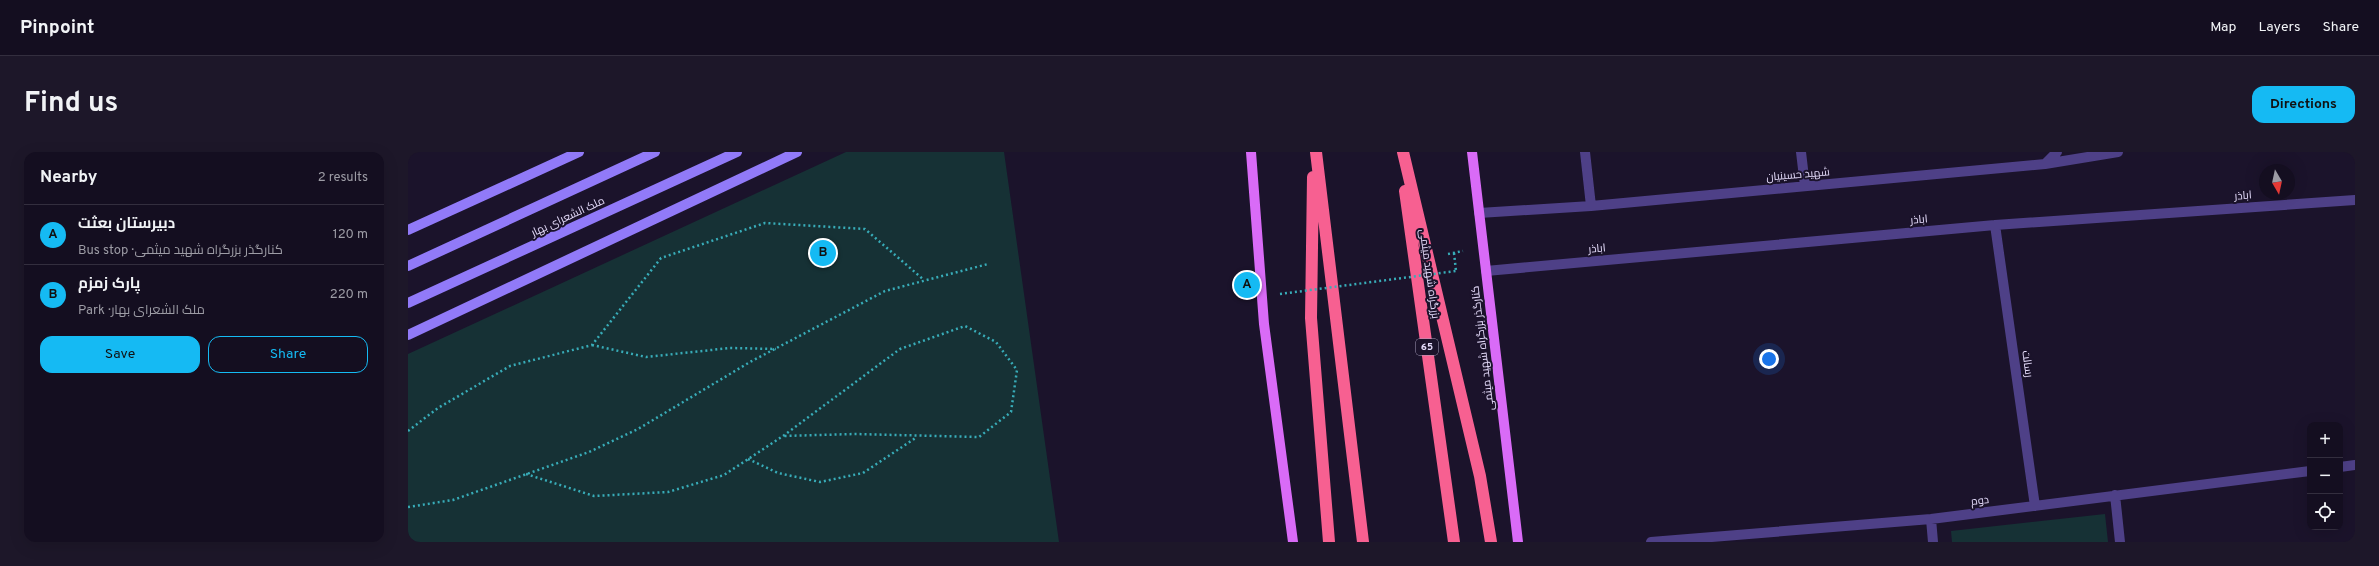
<!DOCTYPE html>
<html lang="en">
<head>
<meta charset="utf-8">
<style>
	body { margin:0; font-family:Overpass,Cairo,sans-serif; background:#1d1729; color:#f1f3f6 }
	.controls { position:absolute; right:12px; bottom:12px; display:grid; overflow:hidden; border-radius:8px; box-shadow:0 4px 16px #0002 }
	.controls button { width:36px; height:36px; display:grid; place-items:center; padding:0; border:0; border-bottom:1px solid #332e3e; background:#140e20; color:#f1f3f6; font:20px sans-serif }
	.compass { position:absolute; left:1851px; top:12px; width:36px; height:36px; border-radius:50%; background:#140e20; box-shadow:0 4px 16px #0002; rotate:171deg }
	.you { position:absolute; left:1361px; top:207px; width:14px; height:14px; margin:-10px; border:3px solid #fff; border-radius:50%; background:#1a73e8; box-shadow:0 0 0 6px #1a73e833 }
	.badge { display:grid; place-items:center; width:26px; height:26px; border-radius:50%; background:#15baf3; color:#111; font-size:13px; font-weight:700 }
	.pin { position:absolute; translate:-50% -50%; border:2px solid #fff; box-shadow:0 1px 4px #0006 }
	.list { margin:0; padding:0; list-style:none }
	h2 { display:flex; justify-content:space-between; align-items:center; height:52px; margin:0; padding:0 16px; font-size:17px }
	h2 small { font-size:13px; font-weight:400; color:#9d9ca5 }
	.list li { display:grid; grid-template-columns:26px 1fr auto; gap:12px; align-items:center; box-sizing:border-box; height:60px; padding:0 16px; border-top:1px solid #332e3e }
	.list b { display:block; font-size:15px; white-space:nowrap }
	.list p { margin:0; font-size:13px; white-space:nowrap; color:#9d9ca5 }
	.list em { font-size:13px; font-style:normal; color:#9d9ca5 }
	.actions { display:flex; gap:8px; padding:12px 16px }
	.actions a { flex:1; padding:9px 0; border:1px solid #15baf3; border-radius:12px; text-align:center; font-size:14px; color:#15baf3 }
	.actions .main { background:#15baf3; color:#111 }
	.icon { flex:none; width:22px; height:22px; fill:none; stroke:currentColor; stroke-width:2; stroke-linecap:round; stroke-linejoin:round }
	.map { position:relative; flex:none; width:1947px; height:390px; overflow:hidden; border-radius:12px }
	header { display:flex; align-items:center; gap:24px; box-sizing:border-box; height:56px; padding:0 20px; background:#140e20; border-bottom:1px solid #332e3e }
	header strong { font-size:19px }
	nav { display:flex; gap:22px; margin-inline-start:auto; font-size:14px }
	.intro { display:flex; align-items:center; justify-content:space-between; box-sizing:border-box; height:96px; padding:0 24px }
	h1 { margin:0; font-size:28px }
	.button { padding:10px 18px; border-radius:12px; background:#15baf3; color:#111; font-size:14px; font-weight:700 }
	main { display:flex; gap:24px; padding:0 24px }
	aside { flex:1; background:#140e20; border-radius:12px; box-shadow:0 4px 16px #0002 }
	.map>svg:first-child { display:block }
</style>
</head>
<body>
<header>
<strong>Pinpoint</strong>
<nav><a>Map</a><a>Layers</a><a>Share</a></nav>
</header>
<div class="intro"><h1>Find us</h1><a class="button">Directions</a></div>
<main>
<aside>
<h2>Nearby<small>2 results</small></h2>
<ul class="list">
<li><span class="badge">A</span><div><b>دبیرستان بعثت</b><p>Bus stop · کنارگذر بزرگراه شهید میثمی</p></div><em>120 m</em></li>
<li><span class="badge">B</span><div><b>پارک زمزم</b><p>Park · ملک الشعرای بهار</p></div><em>220 m</em></li>
</ul>
<div class="actions"><a class="main">Save</a><a>Share</a></div>
</aside>
<div class="map">
<svg width="1947" height="390" viewBox="0 0 1947 390">
	<rect width="100%" height="100%" fill="#1b132b"/>
	<path fill="#163135" d="M438 0H596L651 390H0V202Z
		M1697 362 1700 390H1544L1543 379Z"/>
	<g fill="none" stroke-linecap="round" stroke-linejoin="round">
		<path stroke="#38acb8" stroke-width="2.5" stroke-dasharray="2 3" stroke-linecap="butt" d="M1046 101 1048 119
			M1040 102 1055 99
			M184 193 238 205 322 196 368 197
			M0 279 30 256 102 214 184 193 253 106 357 71 457 77 516 128
			M340 307 370 321 412 330 455 321 509 285
			M118 322 186 344 260 340 316 323 375 284 492 197 557 174 588 190 609 218 603 260 571 285 447 282 375 284
			M0 355 45 348 181 300 230 277 342 210 477 139 580 112"/>
		<path stroke="#4e4087" stroke-width="10" d="M1177 0 1183 54
			M1393 0 1397 34
			M1637 12 1649 0
			M1071 61 1183 54 1637 12 1710 0
			M1587 73 1627 354
			M1078 119 1587 73 1947 48
			M1932 315 1947 313
			M1707 343 1712 390
			M1523 367 1525 390
			M1243 390 1523 367 1902 319"/>
		<path stroke="#917af8" stroke-width="10" d="M0 78 171 0
			M0 114 247 0
			M0 151 329 0
			M0 183 389 0"/>
		<path stroke="#d96bf7" stroke-width="10" d="M843 0 856 172 885 390
			M1064 0 1110 390"/>
		<path stroke="#f76091" stroke-width="12" d="M908 0 955 390
			M995 0 1072 324 1083 390
			M905 25 903 166 921 390
			M997 39 1046 390"/>
		<path stroke="#38acb8" stroke-width="2.5" stroke-dasharray="2 3" stroke-linecap="butt" d="M872 142 1048 119"/>
	</g>
	<g text-anchor="middle" dominant-baseline="central" stroke-width="4" stroke-linejoin="round" paint-order="stroke">
		<rect fill="#1b132b" stroke="#aaa1be" stroke-width="1" x="1008" y="187" width="22" height="16" rx="3"/>
		<g font-size="10" font-weight="bold" fill="#e7defd">
			<text x="1019" y="195">65</text>
		</g>
		<g font-size="11" fill="#e7defd" stroke="#1b132b">
			<text transform="translate(1390 23) rotate(-5)">شهید حسینیان</text>
			<text transform="translate(1835 44) rotate(-4)">اباذر</text>
			<text transform="translate(160 65) rotate(-25)">ملک الشعرای بهار</text>
			<text transform="translate(1511 68) rotate(-5)">اباذر</text>
			<text transform="translate(1189 97) rotate(-5)">اباذر</text>
			<text transform="translate(1021 122) rotate(82)">بزرگراه شهید میثمی</text>
			<text transform="translate(1075 196) rotate(-97)">کنارگذر بزرگراه شهید میثمی</text>
			<text transform="translate(1619 212) rotate(82)">رسالت</text>
			<text transform="translate(1572 349) rotate(-7)">دوم</text>
		</g>
	</g>
</svg>
<div class="controls">
<button>+</button>
<button>−</button>
<button><svg class="icon" aria-label="locate" viewBox="0 0 24 24"><circle cx="12" cy="12" r="6"/><path d="M12 2v4M12 18v4M2 12h4M18 12h4"/></svg></button>
</div>
<svg class="compass" viewBox="-18 -18 36 36"><path d="M0-13l5 13h-10z" fill="#e53935"/><path d="M0 13l5-13h-10z" fill="#9d9ca5"/></svg>
<div class="you"></div>
<div class="pin badge" style="left:839px;top:133px">A</div>
<div class="pin badge" style="left:415px;top:101px">B</div>
</div>
</main>
</body>
</html>
